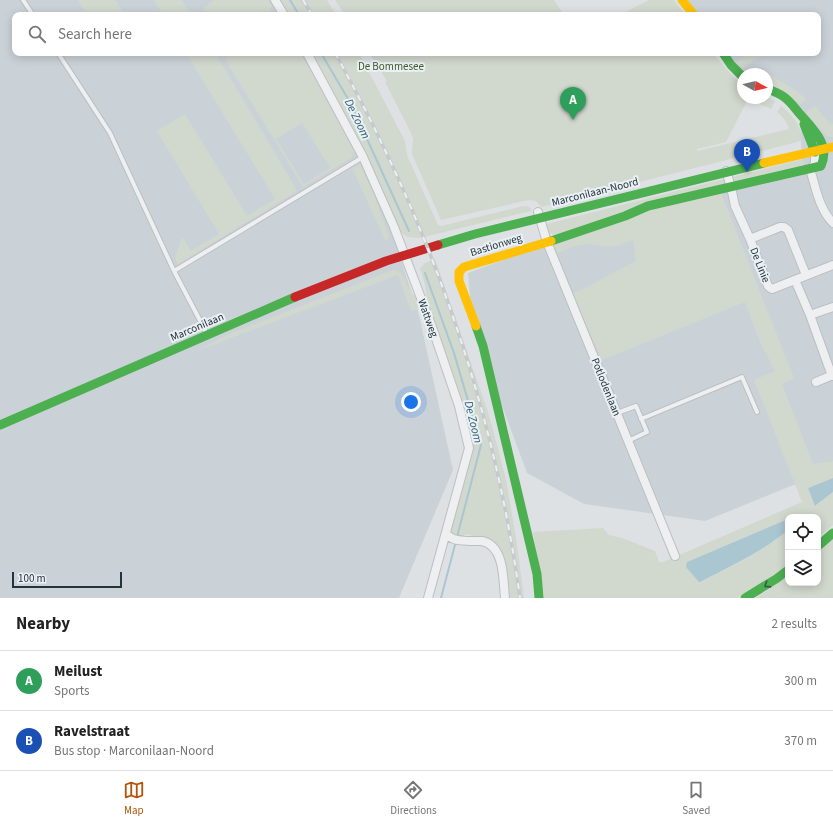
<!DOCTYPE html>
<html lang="en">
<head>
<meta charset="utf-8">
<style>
	body { margin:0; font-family:"Source Sans 3",sans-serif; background:#f6f6f6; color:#222 }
	.controls { position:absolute; right:12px; bottom:12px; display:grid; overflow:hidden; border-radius:8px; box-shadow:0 2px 10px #0003 }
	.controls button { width:36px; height:36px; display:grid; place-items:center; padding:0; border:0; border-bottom:1px solid #e0e0e0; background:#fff; color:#222; font:20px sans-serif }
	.compass { position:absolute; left:737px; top:68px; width:36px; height:36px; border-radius:50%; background:#fff; box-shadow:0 2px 10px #0003; rotate:98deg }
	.scale { position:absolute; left:12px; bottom:10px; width:110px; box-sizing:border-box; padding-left:4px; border:2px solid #25333d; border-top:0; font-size:11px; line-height:14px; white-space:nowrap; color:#25333d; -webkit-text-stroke:3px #eaf1f4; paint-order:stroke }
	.you { position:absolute; left:411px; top:402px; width:14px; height:14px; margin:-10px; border:3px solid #fff; border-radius:50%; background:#1a73e8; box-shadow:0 0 0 6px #1a73e833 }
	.badge { display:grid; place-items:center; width:26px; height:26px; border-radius:50%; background:#b45309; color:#fff; font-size:13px; font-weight:700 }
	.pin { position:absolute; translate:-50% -33px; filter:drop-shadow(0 1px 2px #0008) }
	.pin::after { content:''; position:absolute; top:21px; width:14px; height:12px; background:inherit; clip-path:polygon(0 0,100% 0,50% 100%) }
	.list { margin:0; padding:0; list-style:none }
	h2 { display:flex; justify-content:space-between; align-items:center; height:52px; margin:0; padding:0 16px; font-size:17px }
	h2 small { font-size:13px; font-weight:400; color:#767676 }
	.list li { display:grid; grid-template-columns:26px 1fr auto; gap:12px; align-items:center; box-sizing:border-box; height:60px; padding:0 16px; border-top:1px solid #e0e0e0 }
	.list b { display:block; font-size:15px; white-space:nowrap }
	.list p { margin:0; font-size:13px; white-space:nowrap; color:#767676 }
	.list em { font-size:13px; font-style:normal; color:#767676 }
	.icon { flex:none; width:22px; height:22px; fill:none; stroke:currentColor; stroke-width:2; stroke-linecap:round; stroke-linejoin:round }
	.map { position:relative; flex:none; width:833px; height:598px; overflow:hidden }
	.search { position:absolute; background:#fff; box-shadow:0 2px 10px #0003; left:12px; right:12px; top:12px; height:44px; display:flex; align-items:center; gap:10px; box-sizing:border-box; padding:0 14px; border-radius:8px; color:#767676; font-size:15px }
	.sheet { height:172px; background:#fff }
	nav { display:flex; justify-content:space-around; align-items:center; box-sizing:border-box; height:56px; border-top:1px solid #e0e0e0; background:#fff; font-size:11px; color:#767676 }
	nav a { display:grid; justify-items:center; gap:2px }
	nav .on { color:#b45309 }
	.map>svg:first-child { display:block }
</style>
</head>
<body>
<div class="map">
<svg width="833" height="598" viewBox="0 0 833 598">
	<rect width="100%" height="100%" fill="#dee1e3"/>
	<path fill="#cbd2d7" d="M0 0H285L295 15H15V53H319L346 94 419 315 453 470 399 598H0Z
		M687 0H833V469L705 521 584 504 527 473 473 327 468 273 699 188 802 163 800 111 767 74H744L726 53H818V15H698Z"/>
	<path fill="#d1d8ce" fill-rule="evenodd" d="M78 0H115L125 15H87Z
		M154 0H182L191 15H163Z
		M214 0H268L272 6 270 10 263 15H207L203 8Z
		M278 0H327L336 15H288Z
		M335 0H554L564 15H345Z
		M649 0H674L685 15H620Z
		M186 53H215L262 131 297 191 178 264 175 258 182 237 191 251 219 234 157 131 185 114 247 216 275 199Z
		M227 53H300L314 77 354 151 351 158 303 187 269 131 226 61ZM302 123 330 168 304 184 276 139Z
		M311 53H359L405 141 407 155 438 225 441 226 524 206H528L531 209V211L420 238 407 237 402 233C374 172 345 111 311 53Z
		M369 53H713L734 78 743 85V98H767V97L775 101 771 109 748 99 726 142 697 149V151L789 129C787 122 783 117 777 112L781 106C792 114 803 127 801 141L541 207 536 201 530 200 524 201 441 220 412 154 413 139 410 131 385 82 387 81Z
		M748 53H761L762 55 743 68 737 62Z
		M755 66 797 91 806 99 800 104 786 94 767 84V74H750Z
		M815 106 830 124H833V137C827 138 824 133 821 128L819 130 807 113V111Z
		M803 159 804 167 733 183 732 177Z
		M360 165 377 200 376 201 389 236 386 242 352 168Z
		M724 179 726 185 556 235 548 233 547 228V224Z
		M721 193 794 378 782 384 813 464 833 461V478L808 488 816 506 833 492V525L818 538V517H799L797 515 792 517H788V519L687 562 700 582C731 567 762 552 788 530V565L750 591 737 598H542L533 532 603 528 609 535 622 538 655 551 659 562H663L802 502 754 380 775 371 760 342 745 302 602 360 572 294 581 290 636 261 633 240 616 246H604L587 244 574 246 556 254 553 246 649 210Z
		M435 259 488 412 496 441 507 484 517 544 524 598H509L506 569 485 539 466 534 463 536 452 535 450 531 470 440 467 422 458 388 427 300 425 285 420 268 425 263Z
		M393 270 400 272 404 277 406 284 415 297 420 308 411 311 398 275 196 351 229 334Z
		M833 536V598H756L788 576V583H818V551Z"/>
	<path fill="#aac6d1" d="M833 478V492L815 506 808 488Z
		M788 519V530C762 552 731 566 700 582H699L686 567 687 562Z"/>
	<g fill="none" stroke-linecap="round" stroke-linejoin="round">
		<path stroke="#aac6d1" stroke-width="2" d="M290 0 299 15
			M321 53 351 104 409 231
			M425 273 454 353 481 445 457 537
			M441 598 456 541"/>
		<defs>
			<path id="lane" d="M23 0 33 15
				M58 53 110 133 174 271 205 330 206 335
				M174 271 363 157
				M617 413 636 406 647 432 628 441
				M641 419 742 377 757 412"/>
			<path id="street" d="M275 0 284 15
				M307 53 363 157 394 227 432 327 459 406 469 448 428 598
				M815 152V164L810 169C816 188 819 209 833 223
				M726 171 731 187 735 206 750 239 768 286 772 289 833 265
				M538 212 547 242 675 556
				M750 239 780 227H784L788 230 806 275
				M795 280 810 315 832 376
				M810 315 833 307
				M816 382 833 375
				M446 534C454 541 458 540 469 541 473 541 477 541 482 541 505 546 503 580 505 598"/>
		</defs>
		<use href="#lane" stroke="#bcbfc1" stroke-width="6"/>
		<use href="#street" stroke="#bcbfc1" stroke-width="10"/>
		<use href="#lane" stroke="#edeff1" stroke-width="4"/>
		<use href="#street" stroke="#edeff1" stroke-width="8"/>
		<path stroke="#4caf50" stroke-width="9" d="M723 53 731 65 743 77
			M804 124 815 152
			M551 241 625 216 648 206 821 166C831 144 812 128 799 113 794 107 790 101 784 97 779 93 773 91 767 89
			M438 245 475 234 764 163
			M476 326 483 346 537 574 539 598
			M0 425 295 297
			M818 546 833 533
			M745 598 776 579 788 570"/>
		<path stroke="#ffc107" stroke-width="9" d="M682 0 694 15
			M764 163 833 147
			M476 326 459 281V272L464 267 551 241"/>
		<path stroke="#c62828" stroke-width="9" d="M295 297 386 261 438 245"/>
		<defs>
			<path id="rail" d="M303 0 312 15
				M335 53C429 222 494 406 520 598"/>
		</defs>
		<use href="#rail" stroke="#c6cacc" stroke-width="3.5"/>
		<use href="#rail" stroke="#eaf1f4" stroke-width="2" stroke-dasharray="6" stroke-linecap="butt"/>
	</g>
	<defs><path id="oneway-chevron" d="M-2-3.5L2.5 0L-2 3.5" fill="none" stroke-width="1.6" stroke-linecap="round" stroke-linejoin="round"/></defs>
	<use stroke="#335e44" href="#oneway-chevron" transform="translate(767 585) rotate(147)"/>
	<g text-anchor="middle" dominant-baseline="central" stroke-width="4" stroke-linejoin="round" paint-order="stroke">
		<g font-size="11" fill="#435931" stroke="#eaf1f4">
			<text x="391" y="66">De Bommesee</text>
		</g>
		<g font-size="11" fill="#25333d" stroke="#eaf1f4">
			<text transform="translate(595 192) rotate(-14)">Marconilaan-Noord</text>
			<text transform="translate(496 245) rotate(-17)">Bastionweg</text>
			<text transform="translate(760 265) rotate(68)">De Linie</text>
			<text transform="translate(428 318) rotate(70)">Wattweg</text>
			<text transform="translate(197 327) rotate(-23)">Marconilaan</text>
			<text transform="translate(606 387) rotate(68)">Potlodenlaan</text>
		</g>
		<g font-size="12" font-style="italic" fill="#2d5d72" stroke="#eaf1f4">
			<text transform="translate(357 119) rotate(64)">De Zoom</text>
			<text transform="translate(473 422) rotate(76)">De Zoom</text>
		</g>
	</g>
</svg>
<div class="controls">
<button><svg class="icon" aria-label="locate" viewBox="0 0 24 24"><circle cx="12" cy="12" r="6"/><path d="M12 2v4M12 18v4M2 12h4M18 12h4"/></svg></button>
<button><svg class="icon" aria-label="layers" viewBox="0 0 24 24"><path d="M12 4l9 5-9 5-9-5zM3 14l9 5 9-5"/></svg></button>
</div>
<svg class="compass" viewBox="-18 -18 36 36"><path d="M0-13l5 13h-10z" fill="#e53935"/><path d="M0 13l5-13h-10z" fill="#767676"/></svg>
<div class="scale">100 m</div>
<div class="you"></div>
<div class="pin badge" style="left:573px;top:120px;background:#2e9e5b">A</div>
<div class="pin badge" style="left:747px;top:172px;background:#1a4fb4">B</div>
<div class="search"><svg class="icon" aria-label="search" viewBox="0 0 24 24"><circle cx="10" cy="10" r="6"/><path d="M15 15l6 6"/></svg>Search here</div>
</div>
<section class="sheet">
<h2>Nearby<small>2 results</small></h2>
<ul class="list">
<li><span class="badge" style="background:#2e9e5b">A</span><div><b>Meilust</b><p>Sports</p></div><em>300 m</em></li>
<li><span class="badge" style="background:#1a4fb4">B</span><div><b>Ravelstraat</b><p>Bus stop · Marconilaan-Noord</p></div><em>370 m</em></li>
</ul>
</section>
<nav>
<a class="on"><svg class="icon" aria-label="map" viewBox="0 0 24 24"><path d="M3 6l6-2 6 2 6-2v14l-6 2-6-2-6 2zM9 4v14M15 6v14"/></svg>Map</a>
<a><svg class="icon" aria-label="directions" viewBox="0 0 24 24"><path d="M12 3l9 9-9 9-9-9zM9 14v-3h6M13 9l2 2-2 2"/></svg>Directions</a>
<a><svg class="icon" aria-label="saved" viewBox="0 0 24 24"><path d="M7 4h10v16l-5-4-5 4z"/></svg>Saved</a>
</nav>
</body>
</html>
